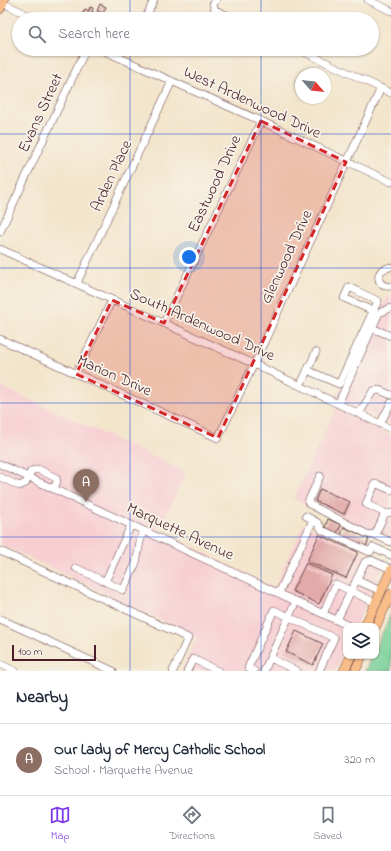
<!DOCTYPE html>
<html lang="en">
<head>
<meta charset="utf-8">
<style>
	body { margin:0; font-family:"Indie Flower",sans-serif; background:#f2f2f3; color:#1f2937 }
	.controls { position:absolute; right:12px; bottom:12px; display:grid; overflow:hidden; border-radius:8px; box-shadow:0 1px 3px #0004 }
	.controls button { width:36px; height:36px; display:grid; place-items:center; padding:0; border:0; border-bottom:1px solid #e0e1e3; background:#fff; color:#1f2937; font:20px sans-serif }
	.compass { position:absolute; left:295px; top:68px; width:36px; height:36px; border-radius:50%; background:#fff; box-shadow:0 1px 3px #0004; rotate:117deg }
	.scale { position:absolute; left:12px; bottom:10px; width:84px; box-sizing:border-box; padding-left:4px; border:2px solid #4a1f2b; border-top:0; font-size:11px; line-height:14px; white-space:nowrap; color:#4a1f2b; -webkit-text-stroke:3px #f7f3e8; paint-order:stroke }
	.you { position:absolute; left:189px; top:257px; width:14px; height:14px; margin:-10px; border:3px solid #fff; border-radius:50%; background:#1a73e8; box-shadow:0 0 0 6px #1a73e833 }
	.badge { display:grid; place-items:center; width:26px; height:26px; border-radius:50%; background:#7c3aed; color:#fff; font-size:13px; font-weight:700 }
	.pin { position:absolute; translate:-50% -33px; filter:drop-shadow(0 1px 2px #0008) }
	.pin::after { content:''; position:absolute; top:21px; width:14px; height:12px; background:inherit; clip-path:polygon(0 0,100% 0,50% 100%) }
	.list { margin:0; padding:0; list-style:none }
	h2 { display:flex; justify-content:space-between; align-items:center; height:52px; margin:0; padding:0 16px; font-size:17px }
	h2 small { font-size:13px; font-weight:400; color:#747a83 }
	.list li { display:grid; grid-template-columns:26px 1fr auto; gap:12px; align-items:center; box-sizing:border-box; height:72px; padding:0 16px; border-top:1px solid #e0e1e3 }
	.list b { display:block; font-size:15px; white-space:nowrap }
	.list p { margin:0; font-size:13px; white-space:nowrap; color:#747a83 }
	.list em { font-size:13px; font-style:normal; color:#747a83 }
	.icon { flex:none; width:22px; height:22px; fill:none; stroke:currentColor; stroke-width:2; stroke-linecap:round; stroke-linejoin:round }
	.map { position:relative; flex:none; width:391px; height:671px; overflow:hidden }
	.search { position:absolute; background:#fff; box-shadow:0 1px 3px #0004; left:12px; right:12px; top:12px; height:44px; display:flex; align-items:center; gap:10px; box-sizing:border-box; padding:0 14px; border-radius:22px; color:#747a83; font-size:15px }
	.sheet { height:124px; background:#fff }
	nav { display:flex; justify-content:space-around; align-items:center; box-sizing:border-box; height:56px; border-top:1px solid #e0e1e3; background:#fff; font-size:11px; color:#747a83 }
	nav a { display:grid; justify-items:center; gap:2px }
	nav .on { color:#7c3aed }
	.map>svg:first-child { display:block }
</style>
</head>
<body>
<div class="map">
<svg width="391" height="671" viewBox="0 0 391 671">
	<rect width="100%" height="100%" fill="#f7f3e8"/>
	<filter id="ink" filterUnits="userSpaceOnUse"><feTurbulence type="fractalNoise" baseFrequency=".025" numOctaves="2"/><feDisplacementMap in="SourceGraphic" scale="8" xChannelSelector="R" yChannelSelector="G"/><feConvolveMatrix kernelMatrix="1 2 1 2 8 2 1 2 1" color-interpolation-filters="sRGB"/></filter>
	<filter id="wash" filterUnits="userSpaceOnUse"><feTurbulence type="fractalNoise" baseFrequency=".012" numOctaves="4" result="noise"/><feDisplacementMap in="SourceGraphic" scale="16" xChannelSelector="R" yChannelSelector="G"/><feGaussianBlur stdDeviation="0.9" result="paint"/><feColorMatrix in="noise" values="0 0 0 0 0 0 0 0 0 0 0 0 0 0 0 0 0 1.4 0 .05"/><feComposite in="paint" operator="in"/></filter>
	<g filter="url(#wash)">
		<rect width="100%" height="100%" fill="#f3e5cc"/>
		<path fill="#f7cfd3" d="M388 296 391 297V424L335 399Z
			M0 386 186 472 159 530 274 588 304 524 385 562 356 626H346V647L335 671H182L197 637 0 544Z
			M336 409 391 436V544L293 499Z"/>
		<path fill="#76d097" stroke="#607861" d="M391 614V671H365L372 656H376V647Z"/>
		<g id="blocks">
			<path fill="#e2aaa8" d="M100 4 106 7 103 13 97 11Z
				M90 7 93 8 92 12 96 14 93 19H80L85 9 89 11Z
				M320 489 350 502 344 514 315 501Z
				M328 519 341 525 337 533 325 527Z
				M344 527 369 539 365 549 340 538Z
				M319 535 358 552 346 578 307 561Z
				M306 563 332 575 319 604 292 591Z
				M296 631 323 644 313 665 286 652Z"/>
		</g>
	</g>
	<g filter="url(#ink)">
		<use href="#blocks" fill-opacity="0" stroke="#633d43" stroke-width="1"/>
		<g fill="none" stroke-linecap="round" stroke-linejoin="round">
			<defs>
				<path id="minor" d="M216 0 213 4 215 10 235 19
					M368 0 391 11
					M3 3 36 19
					M147 15 154 0
					M100 49 261 121 391 182
					M298 49 391 93
					M0 232 86 49
					M0 249 254 364 391 429
					M390 267 382 270C375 278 380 288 391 286
					M77 283 172 81
					M164 323 261 121
					M372 328 391 336
					M0 339 218 438 254 364 381 88
					M307 370 339 384 373 311 378 301 349 287 344 298 373 311
					M76 374 112 300
					M300 386 316 352
					M338 404 379 313 391 308
					M359 414 373 391 379 390 391 395
					M380 424 391 403
					M0 464 349 626
					M320 476 308 502 309 504 367 534 375 535
					M0 477 19 486 26 483 31 471 38 469 56 478 57 482 53 489
					M391 490 377 484H375L366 504 385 513H391
					M385 513 375 535 391 542
					M306 516 318 523 322 530 370 552 373 547 391 555
					M0 551 188 638 173 671
					M76 568 123 590 136 563 141 537 144 531
					M356 580 381 591
					M105 582 131 525
					M279 593 313 520
					M296 601 270 658 297 671
					M323 614 336 584 376 603
					M0 619 113 671
					M337 620 365 562 371 560 391 569
					M0 664 15 671
					M187 671 193 659 218 671
					M254 671 248 668 274 610 334 638 319 671
					M264 671 270 658"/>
				<path id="major" d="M0 9 4 0
					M365 626 391 570
					M376 626 391 594
					M344 671 351 656
					M355 671 362 656"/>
			</defs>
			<use href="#minor" stroke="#633d43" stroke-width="8"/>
			<use href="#major" stroke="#633d43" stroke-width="10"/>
			<use href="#minor" stroke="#fff" stroke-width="7"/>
			<use href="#major" stroke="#f8bd89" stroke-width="9"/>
		</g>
	</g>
	<path fill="#d62828" fill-opacity="0.2" stroke="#d62828" stroke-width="3" stroke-dasharray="8 5" stroke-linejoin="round" d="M261 121 346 162 218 438 76 374 112 300 164 323Z"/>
	<path fill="none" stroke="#1d4ed8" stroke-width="1" stroke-opacity="0.55" d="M130 0V19M261 0V19M130 49V671M261 49V671M0 134H391M0 268H391M0 403H391M0 537H391"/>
	<g text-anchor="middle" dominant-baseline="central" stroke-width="3.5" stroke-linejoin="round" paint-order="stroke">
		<g font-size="16" fill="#4a1f2b" stroke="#f7f3e8">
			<text transform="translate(252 103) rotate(25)">West Ardenwood Drive</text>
			<text transform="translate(41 113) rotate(-65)">Evans Street</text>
			<text transform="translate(112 176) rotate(-65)">Arden Place</text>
			<text transform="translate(215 184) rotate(-65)">Eastwood Drive</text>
			<text transform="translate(287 257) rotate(-65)">Glenwood Drive</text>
			<text transform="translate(202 325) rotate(24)">South Ardenwood Drive</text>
			<text transform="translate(114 376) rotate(24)">Marion Drive</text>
			<text transform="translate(180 532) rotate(25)">Marquette Avenue</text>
		</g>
	</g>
</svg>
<div class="controls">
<button><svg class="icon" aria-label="layers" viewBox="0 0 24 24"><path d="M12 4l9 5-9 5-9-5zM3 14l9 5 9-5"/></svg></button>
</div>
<svg class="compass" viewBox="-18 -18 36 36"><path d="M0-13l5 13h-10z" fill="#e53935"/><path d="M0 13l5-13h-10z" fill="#747a83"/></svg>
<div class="scale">100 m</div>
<div class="you"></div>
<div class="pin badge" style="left:86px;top:502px;background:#8d6e63">A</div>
<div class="search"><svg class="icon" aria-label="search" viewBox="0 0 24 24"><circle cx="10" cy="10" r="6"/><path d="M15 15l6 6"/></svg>Search here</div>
</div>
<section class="sheet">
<h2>Nearby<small></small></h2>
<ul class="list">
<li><span class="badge" style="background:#8d6e63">A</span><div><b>Our Lady of Mercy Catholic School</b><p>School · Marquette Avenue</p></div><em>320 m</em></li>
</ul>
</section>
<nav>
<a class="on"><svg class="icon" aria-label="map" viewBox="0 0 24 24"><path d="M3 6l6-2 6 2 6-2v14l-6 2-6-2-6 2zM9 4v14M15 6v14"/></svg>Map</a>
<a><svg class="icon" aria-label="directions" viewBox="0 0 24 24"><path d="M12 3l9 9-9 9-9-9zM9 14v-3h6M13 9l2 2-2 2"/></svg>Directions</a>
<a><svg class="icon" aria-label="saved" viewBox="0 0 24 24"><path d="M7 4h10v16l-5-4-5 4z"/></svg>Saved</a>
</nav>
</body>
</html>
